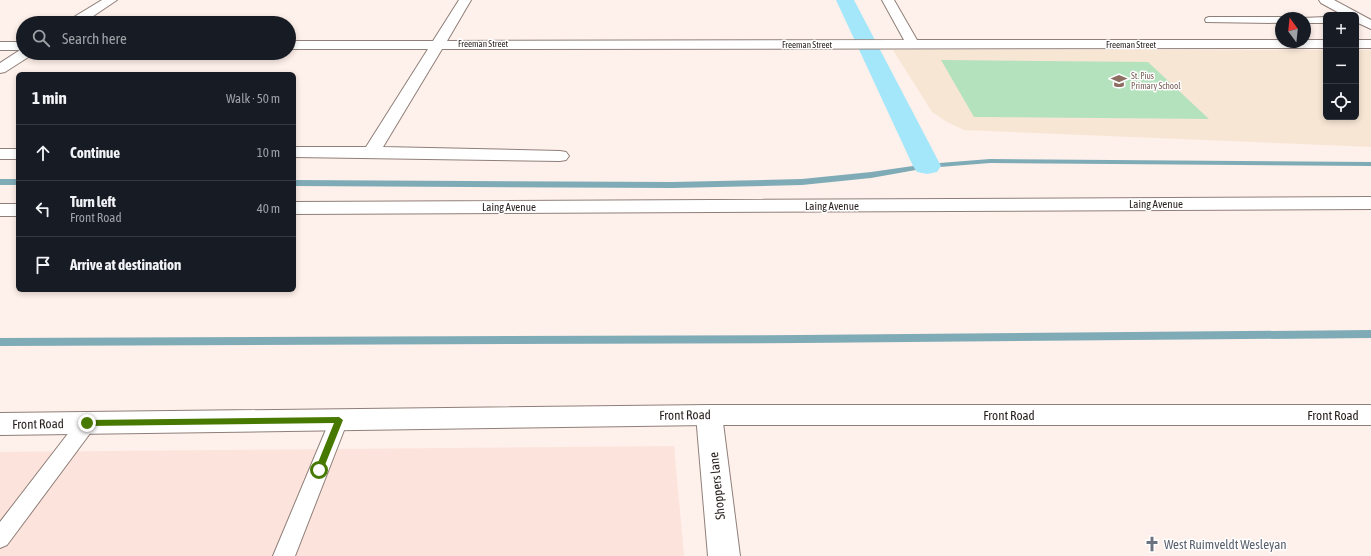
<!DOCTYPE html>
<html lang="en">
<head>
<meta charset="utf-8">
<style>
	body { margin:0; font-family:"Asap Condensed",sans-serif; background:#20242c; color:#f1f3f6 }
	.controls { position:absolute; right:12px; top:12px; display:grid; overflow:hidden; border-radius:6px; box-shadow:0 2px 6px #0003 }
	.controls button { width:36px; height:36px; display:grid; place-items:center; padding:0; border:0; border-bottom:1px solid #363941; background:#171b24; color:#f1f3f6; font:20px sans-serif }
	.compass { position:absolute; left:1275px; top:12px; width:36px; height:36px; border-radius:50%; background:#171b24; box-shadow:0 2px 6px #0003; rotate:345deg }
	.stop { position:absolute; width:12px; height:12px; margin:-9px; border:3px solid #477800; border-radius:50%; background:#fff }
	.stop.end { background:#477800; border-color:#fff; box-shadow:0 1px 4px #0008 }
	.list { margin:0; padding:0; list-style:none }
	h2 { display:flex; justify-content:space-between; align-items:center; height:52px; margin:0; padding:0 16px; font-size:17px }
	h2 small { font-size:13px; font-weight:400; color:#9ea1a6 }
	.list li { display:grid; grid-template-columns:26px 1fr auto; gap:12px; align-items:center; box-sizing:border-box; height:56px; padding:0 16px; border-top:1px solid #363941 }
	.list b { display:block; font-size:15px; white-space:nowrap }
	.list p { margin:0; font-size:13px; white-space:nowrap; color:#9ea1a6 }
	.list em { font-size:13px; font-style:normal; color:#9ea1a6 }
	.icon { flex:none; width:22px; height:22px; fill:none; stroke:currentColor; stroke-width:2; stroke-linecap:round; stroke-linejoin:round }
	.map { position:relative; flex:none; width:1371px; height:556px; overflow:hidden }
	.search { position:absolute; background:#171b24; box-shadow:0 2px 6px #0003; left:16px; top:16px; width:280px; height:44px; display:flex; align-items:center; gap:10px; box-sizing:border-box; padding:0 14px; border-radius:22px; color:#9ea1a6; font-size:15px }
	.panel { position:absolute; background:#171b24; box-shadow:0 2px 6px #0003; left:16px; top:72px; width:280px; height:220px; border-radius:6px }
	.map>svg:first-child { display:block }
</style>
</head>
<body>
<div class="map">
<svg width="1371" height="556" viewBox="0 0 1371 556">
	<rect width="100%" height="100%" fill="#fef0ea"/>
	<path fill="#fce3db" d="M674 446 684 556H0V452Z"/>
	<path fill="#f7e6d4" d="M893 50H1326V117H1356V50H1371V147L964 130 947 122 932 112Z"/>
	<path fill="#b4e2bd" d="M941 60 1148 62 1209 119 974 117Z"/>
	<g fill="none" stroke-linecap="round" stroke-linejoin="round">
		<path fill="#7fabb7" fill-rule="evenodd" d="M990 159 1371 162V166L990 163 927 168 871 178 802 185 672 188 294 186V180L672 182 802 179 871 172 927 164Z
			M0 179H18V185H0Z
			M1371 330V338L800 343 0 346V338L800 335Z"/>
		<path fill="#a5e7fa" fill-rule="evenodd" d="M836 0H854L941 166 937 172 927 174 917 172 913 166Z"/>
		<defs>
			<path id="lane" d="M1209 17H1281L1284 18H1281V23L1206 22 1205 20 1206 18Z
				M1326 17V23H1305V18H1302Z
				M339 413 345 415 348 420 295 556H273L330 420 333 415Z
				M87 416 94 418 96 423 94 428 7 545 0 548V522L80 418Z"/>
			<path id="street" d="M102 0H117L83 23H67L69 20Z
				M459 0H471L447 41 904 40 882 0H894L917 40H1281V42H1305V40H1326V48L442 49 383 147 560 151 566 152 569 156 566 160 560 161 294 157V147H366L428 49H289V41H433Z
				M1319 0H1334L1371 20V29L1356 22V15H1343L1321 3Z
				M1356 40H1371V48H1356Z
				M0 42H23V53H32L30 56 5 72 0 73V63L20 50H0Z
				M0 149H18V159H0Z
				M1371 197V209L294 214V202Z
				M0 204H18V216H0Z
				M709 405 718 408 722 415 740 556H708L696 415 700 408Z"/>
			<path id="secondary" d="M709 405H1371V425H709L0 435V413Z"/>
		</defs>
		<use href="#lane" stroke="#8f7f79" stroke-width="2"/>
		<use href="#street" stroke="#8f7f79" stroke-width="2"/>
		<use href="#secondary" stroke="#8f7f79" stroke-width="2"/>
		<use href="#lane" fill="#fff" fill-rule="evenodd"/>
		<use href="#street" fill="#fff" fill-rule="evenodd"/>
		<use href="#secondary" fill="#fff" fill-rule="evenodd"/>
	</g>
	<path fill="#477800" d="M339 417 343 420 323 470 319 474 315 470 334 423 87 426 83 423 87 420Z"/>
	<defs>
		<symbol id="school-bare" viewBox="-9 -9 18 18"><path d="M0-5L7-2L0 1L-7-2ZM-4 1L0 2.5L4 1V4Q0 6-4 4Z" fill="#8d6e63" stroke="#fff" stroke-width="2.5" paint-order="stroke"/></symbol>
		<symbol id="church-bare" viewBox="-9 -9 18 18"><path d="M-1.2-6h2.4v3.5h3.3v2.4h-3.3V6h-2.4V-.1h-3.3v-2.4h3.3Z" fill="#6b7280" stroke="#fff" stroke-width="2.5" paint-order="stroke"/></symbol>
	</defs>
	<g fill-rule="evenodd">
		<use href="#school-bare" x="1108" y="70" width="22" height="22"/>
		<use href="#church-bare" x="1141" y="533" width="22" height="22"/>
	</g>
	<g text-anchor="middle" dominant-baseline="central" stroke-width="3" stroke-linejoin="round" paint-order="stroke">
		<g font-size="9" fill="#251e1c" stroke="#fff">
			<text x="483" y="44">Freeman Street</text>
			<text x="807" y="45">Freeman Street</text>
			<text x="1131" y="45">Freeman Street</text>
		</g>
		<g font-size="9" fill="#785e54" stroke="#fff" text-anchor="start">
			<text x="1131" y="76">St. Pius<tspan x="1131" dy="10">Primary School</tspan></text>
		</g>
		<g font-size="11" fill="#251e1c" stroke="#fff">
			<text x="1156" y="204">Laing Avenue</text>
			<text x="832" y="206">Laing Avenue</text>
			<text x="509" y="207">Laing Avenue</text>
		</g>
		<g font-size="13" fill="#251e1c" stroke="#fff">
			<text transform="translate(685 415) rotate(-1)">Front Road</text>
			<text x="1009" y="415">Front Road</text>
			<text x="1333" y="415">Front Road</text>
			<text transform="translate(38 424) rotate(-1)">Front Road</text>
			<text transform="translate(717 486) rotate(-96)">Shoppers lane</text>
		</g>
		<g font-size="13" fill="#5b616d" stroke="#fff" text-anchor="start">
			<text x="1164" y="544">West Ruimveldt Wesleyan</text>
		</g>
	</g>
</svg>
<div class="controls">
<button>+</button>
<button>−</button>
<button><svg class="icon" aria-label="locate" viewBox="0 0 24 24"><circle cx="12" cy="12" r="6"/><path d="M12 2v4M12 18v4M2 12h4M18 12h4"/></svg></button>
</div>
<svg class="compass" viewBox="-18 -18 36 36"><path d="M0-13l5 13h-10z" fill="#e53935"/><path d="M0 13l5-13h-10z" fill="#9ea1a6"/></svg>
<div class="stop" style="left:319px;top:470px"></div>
<div class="stop end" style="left:87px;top:423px"></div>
<div class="search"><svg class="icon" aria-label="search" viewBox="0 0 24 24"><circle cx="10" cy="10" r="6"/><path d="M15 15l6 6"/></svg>Search here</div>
<section class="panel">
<h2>1 min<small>Walk · 50 m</small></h2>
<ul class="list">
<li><svg class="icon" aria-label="ahead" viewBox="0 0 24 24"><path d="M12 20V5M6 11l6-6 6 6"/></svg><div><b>Continue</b></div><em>10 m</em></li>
<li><svg class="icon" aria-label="left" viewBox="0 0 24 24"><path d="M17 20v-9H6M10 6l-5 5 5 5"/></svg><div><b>Turn left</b><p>Front Road</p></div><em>40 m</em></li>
<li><svg class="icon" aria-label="arrive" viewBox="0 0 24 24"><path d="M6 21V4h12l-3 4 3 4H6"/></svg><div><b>Arrive at destination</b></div></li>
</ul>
</section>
</div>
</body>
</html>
